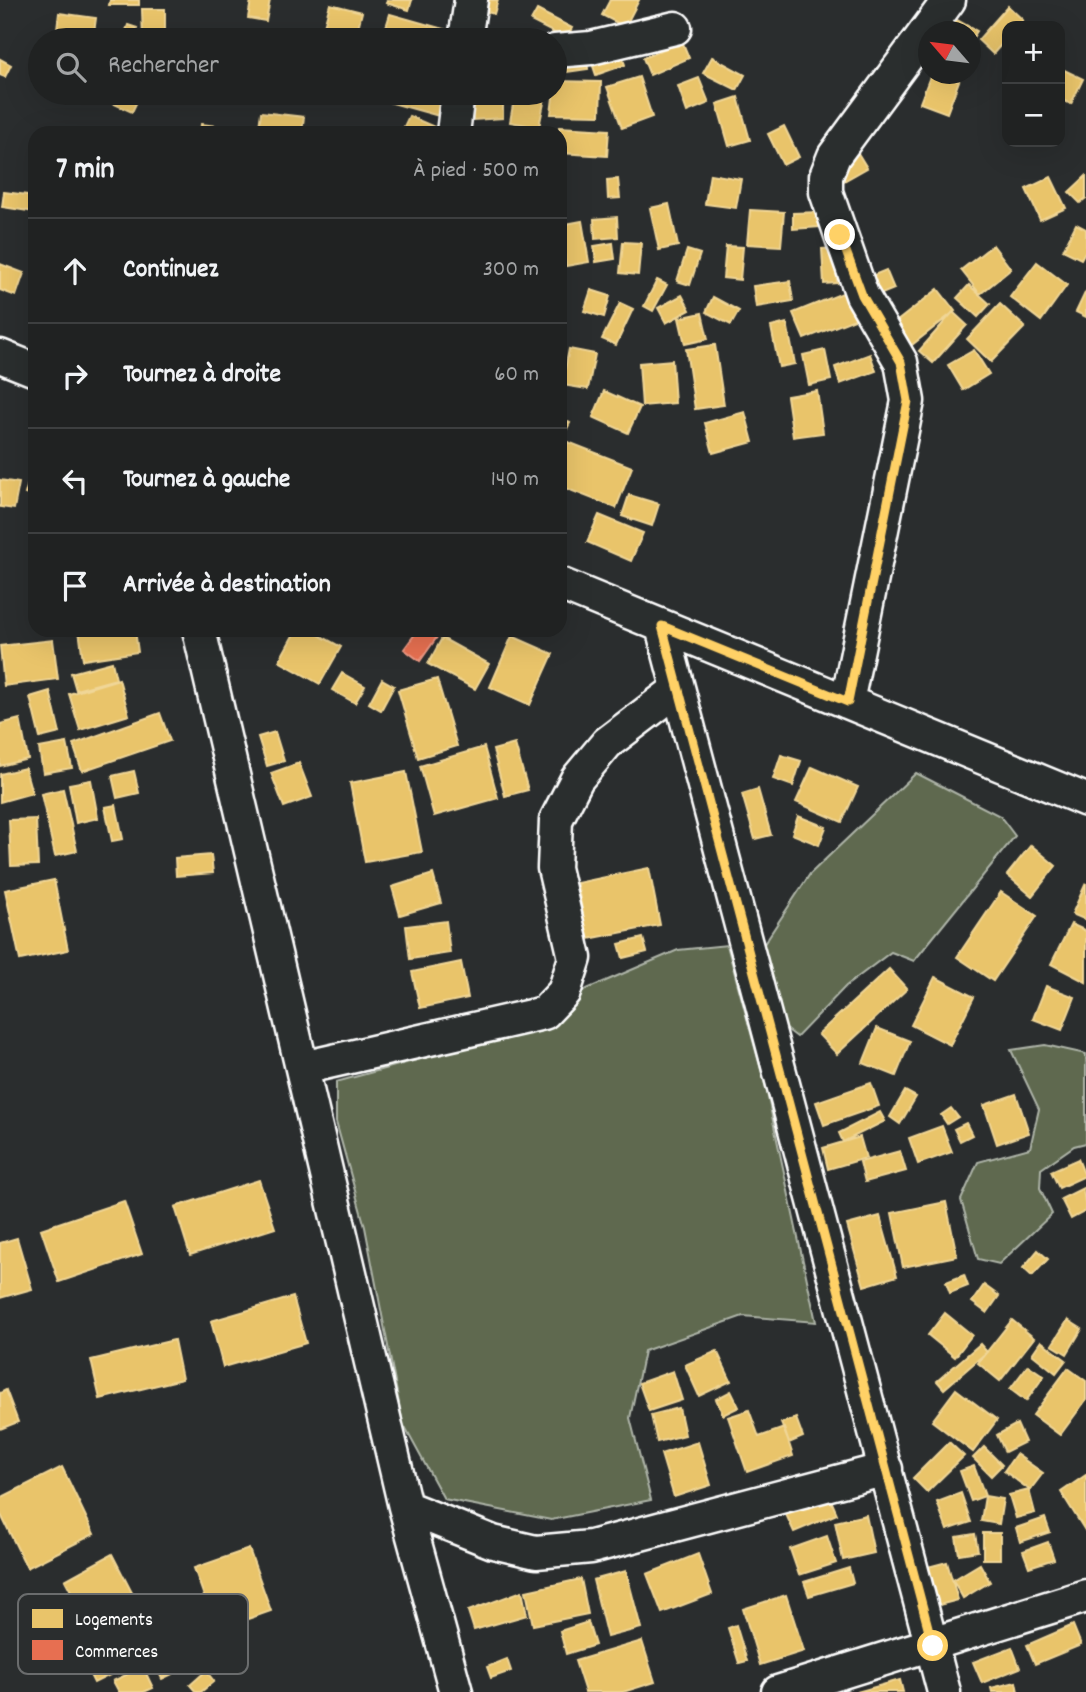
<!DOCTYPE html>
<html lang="fr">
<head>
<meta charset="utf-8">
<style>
	body { margin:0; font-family:Dekko,sans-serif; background:#2d2f2f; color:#f1f3f6 }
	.controls { position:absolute; right:21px; top:21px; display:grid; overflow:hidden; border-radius:14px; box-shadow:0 7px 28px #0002 }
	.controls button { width:63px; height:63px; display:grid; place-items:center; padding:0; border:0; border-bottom:2px solid #3d3f40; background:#202222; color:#f1f3f6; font:35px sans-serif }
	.compass { position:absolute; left:918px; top:21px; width:63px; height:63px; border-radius:50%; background:#202222; box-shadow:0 7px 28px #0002; rotate:298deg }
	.stop { position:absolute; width:21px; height:21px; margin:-16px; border:5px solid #ffd166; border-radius:50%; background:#fff }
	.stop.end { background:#ffd166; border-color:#fff; box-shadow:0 2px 7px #0008 }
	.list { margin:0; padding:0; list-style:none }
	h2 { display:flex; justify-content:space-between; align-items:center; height:91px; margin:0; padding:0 28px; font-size:30px }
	h2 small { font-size:23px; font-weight:400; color:#a2a4a5 }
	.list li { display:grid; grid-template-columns:46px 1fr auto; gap:21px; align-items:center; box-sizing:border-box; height:105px; padding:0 28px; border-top:2px solid #3d3f40 }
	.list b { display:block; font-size:26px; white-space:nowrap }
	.list em { font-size:23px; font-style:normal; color:#a2a4a5 }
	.icon { flex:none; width:38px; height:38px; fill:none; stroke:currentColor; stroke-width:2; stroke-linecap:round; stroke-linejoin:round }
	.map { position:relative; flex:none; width:1086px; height:1692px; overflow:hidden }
	.search { position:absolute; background:#202222; box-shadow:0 7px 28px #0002; left:28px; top:28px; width:539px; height:77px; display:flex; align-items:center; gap:18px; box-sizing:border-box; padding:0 24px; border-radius:38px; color:#a2a4a5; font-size:26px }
	.panel { position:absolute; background:#202222; box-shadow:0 7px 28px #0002; left:28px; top:126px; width:539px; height:511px; border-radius:21px }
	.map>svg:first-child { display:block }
</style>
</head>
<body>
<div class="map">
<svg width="1086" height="1692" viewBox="0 0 1086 1692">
	<rect width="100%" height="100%" fill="#2a2d2e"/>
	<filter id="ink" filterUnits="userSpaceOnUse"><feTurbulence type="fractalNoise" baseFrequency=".0143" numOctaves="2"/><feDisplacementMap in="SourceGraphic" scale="14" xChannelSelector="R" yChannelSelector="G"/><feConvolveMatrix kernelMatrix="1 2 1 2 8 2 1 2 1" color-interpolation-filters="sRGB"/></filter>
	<g filter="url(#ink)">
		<path fill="#5e6950" stroke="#aeb4a8" stroke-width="2" d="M916 773 1000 816 1015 836 914 961 891 952 846 986 797 1037 781 1025 762 947 810 874Z
			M727 945 766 1088 816 1322 743 1316 644 1351 630 1418 651 1500 551 1520 444 1499 403 1424 365 1227 336 1122V1082L531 1029 587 989 678 950Z
			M1045 1045 1086 1054V1143L1074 1146 1041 1169 1040 1188 1052 1214 999 1264 978 1259 961 1200 978 1162 1030 1148 1039 1109 1011 1050Z"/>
		<path fill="#e9c46a" stroke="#f0d697" stroke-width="2" d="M110 0H139V5H109Z
			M251 0H270L266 21 248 18Z
			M387 0H412L409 10 386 3Z
			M477 0H498L494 14 474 8Z
			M610 0H639L625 27 602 15Z
			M330 4 362 12 355 40 322 33Z
			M1008 6 1023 20 1018 26H1007V38L993 54 978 40Z
			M142 9H165V40H143Z
			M537 10 572 28 566 39 531 21Z
			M59 13 96 18 93 40 56 38Z
			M390 14 461 34 460 40H382Z
			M946 14 977 31 970 42V32H947L939 27Z
			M128 25 137 28 133 40 124 36Z
			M682 41 689 58 650 75 643 58Z
			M586 53 588 69 559 73 557 58Z
			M622 56 625 65 596 75 593 66Z
			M712 57 745 75 737 90 703 73Z
			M0 59 11 65 5 77 0 75Z
			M1060 68 1083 79 1071 104 1060 99Z
			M931 74 959 81 947 113 920 103Z
			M639 77 652 117 622 128 607 87Z
			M699 78 709 103 687 112 678 86Z
			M555 81 601 82 600 115 551 114Z
			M114 93H141L132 112 110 102Z
			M367 93H445L439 116 367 96Z
			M515 93H546L539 127 510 122Z
			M503 97V118L473 120 472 99Z
			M738 97 750 140 729 146 717 104Z
			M261 112 304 117 302 132 259 127Z
			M409 116 439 129 437 133H401Z
			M201 124 226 127 225 133H200Z
			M784 126 799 157 783 165 768 134Z
			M559 127 609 130 607 156 560 153Z
			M856 150 867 168 844 181 834 163Z
			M710 174 741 179 736 208 705 204Z
			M1086 176V198L1080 203 1069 192Z
			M1051 177 1066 208 1040 220 1026 189Z
			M618 179 620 198 608 199 607 180Z
			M4 192 35 196V212L2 207Z
			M669 204 678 246 659 250 650 208Z
			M750 210 784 212 781 246 747 244Z
			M820 212V227L793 229V213Z
			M617 217 618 237 595 239 594 219Z
			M582 221 589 262 566 266 560 225Z
			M1076 224 1086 229V250L1081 259 1063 250Z
			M623 242 641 243 638 275 620 273Z
			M613 243 615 259 596 262 594 246Z
			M993 245 1011 269 980 294 961 270Z
			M726 246 743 247 740 280 723 278Z
			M835 248 837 283 824 284 822 249Z
			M687 250 700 254 690 285 677 281Z
			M1037 262 1067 285 1041 321 1010 297Z
			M0 264 24 273 16 296 0 290Z
			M886 270 894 289 877 296 869 277Z
			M657 280 667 285 653 311 644 306Z
			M790 281 793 301 756 307 753 286Z
			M969 285 990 304 978 317 957 298Z
			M938 289 955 311 908 348 891 326Z
			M591 290 610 296 604 317 584 311Z
			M850 290 860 317 804 339 793 313Z
			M1086 291V317L1076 312Z
			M682 295 690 310 666 323 658 308Z
			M713 297 739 311 731 325 706 312Z
			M620 303 633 309 616 345 602 339Z
			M1000 304 1025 327 991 362 967 339Z
			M953 312 967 325 933 363 919 351Z
			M702 313 708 339 685 344 679 318Z
			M787 323 795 364 779 367 771 327Z
			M715 345 724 405 695 409 686 349Z
			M569 349 595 354 588 389 562 385Z
			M825 350 831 380 809 385 803 355Z
			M974 350 989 374 963 390 948 365Z
			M870 354 876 371 840 384 835 367Z
			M672 360 675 403 642 406 639 363Z
			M604 391 640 407 628 433 593 417Z
			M817 391 823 433 793 437 787 396Z
			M745 412 753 442 713 453 705 423Z
			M560 418 570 423 560 442Z
			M568 442 632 467 616 508 560 486V463Z
			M35 460V497L25 494Z
			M0 480 19 483 14 509 0 507Z
			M629 495 659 504 652 526 622 516Z
			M599 515 643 533 631 561 587 542Z
			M79 630H135L138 652 83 660Z
			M296 630H310L341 647 320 684 279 661Z
			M512 636 553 654 530 705 490 687Z
			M442 638 489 664 475 689 428 664Z
			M53 640 58 679 4 686 0 646Z
			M112 662 116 679 76 690 71 673Z
			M342 673 365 686 355 703 332 690Z
			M119 679 129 715 80 730 69 694Z
			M382 679 394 686 381 710 369 703Z
			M437 679 457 746 418 758 398 690Z
			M50 691 60 733 40 738 30 697Z
			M160 713 170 741 82 771 73 744Z
			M20 719 28 759 0 766V724Z
			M275 732 284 761 267 766 258 737Z
			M67 743 72 768 43 773 39 748Z
			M515 744 528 790 505 796 493 750Z
			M484 747 498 798 434 816 420 766Z
			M781 755 801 761 793 786 773 779Z
			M299 763 312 797 284 807 271 773Z
			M812 767 858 787 842 822 796 802Z
			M25 768 32 793 0 802V774Z
			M134 771 139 793 117 798 112 776Z
			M406 772 422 852 365 862 350 783Z
			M91 780 98 818 76 823 69 784Z
			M63 789 77 851 55 856 41 794Z
			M758 789 771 835 755 839 742 794Z
			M116 805 123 839 112 841 105 807Z
			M798 816 826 827 819 845 792 834Z
			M36 819 38 865 11 866 9 820Z
			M1031 845 1056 866 1032 896 1007 875Z
			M211 855 213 873 176 876 175 858Z
			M649 868 660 925 588 939 577 883Z
			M433 874 441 903 400 915 392 887Z
			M54 880 68 950 20 960 5 890Z
			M1086 883V920L1072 914Z
			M1001 892 1037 916 993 981 957 957Z
			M446 921 450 953 410 959 406 926Z
			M1071 924 1086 931V982L1051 964Z
			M643 938 647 952 623 958 619 944Z
			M461 962 468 998 420 1008 412 972Z
			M889 969 907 989 837 1054 818 1034Z
			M935 977 974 997 950 1045 911 1025Z
			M1046 986 1075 997 1062 1030 1033 1019Z
			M877 1028 910 1041 896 1076 863 1063Z
			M871 1083 879 1106 824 1125 816 1102Z
			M905 1091 916 1097 900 1124 890 1117Z
			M1016 1094 1029 1133 997 1144 984 1105Z
			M951 1108 958 1117 947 1124 941 1115Z
			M880 1112 885 1121 843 1142 839 1133Z
			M966 1123 972 1135 960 1141 954 1129Z
			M942 1126 952 1152 918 1164 909 1138Z
			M860 1137 866 1158 828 1169 823 1148Z
			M900 1151 906 1171 865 1182 860 1162Z
			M1078 1159 1085 1176 1059 1188 1051 1171Z
			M259 1180 275 1228 190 1255 175 1207Z
			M1083 1188 1086 1211 1071 1219 1061 1199Z
			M124 1201 142 1254 59 1282 41 1229Z
			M946 1202 957 1256 903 1267 892 1213Z
			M880 1216 897 1276 864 1286 847 1225Z
			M17 1238 32 1289 0 1298V1243Z
			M1038 1250 1048 1259 1032 1276 1023 1268Z
			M964 1275 968 1286 950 1293 946 1282Z
			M984 1285 999 1296 987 1313 972 1302Z
			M293 1297 306 1343 223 1367 211 1321Z
			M945 1313 972 1335 955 1357 928 1335Z
			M1012 1320 1034 1338 1000 1381 978 1363Z
			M1068 1320 1082 1329 1067 1354 1052 1345Z
			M174 1340 182 1379 100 1399 91 1360Z
			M1041 1341 1066 1360 1056 1373 1032 1354Z
			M980 1344 987 1352 944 1389 937 1381Z
			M717 1351 731 1381 699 1396 685 1365Z
			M1028 1365 1044 1376 1026 1401 1010 1389Z
			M1068 1368 1086 1381V1400L1060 1435 1033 1415Z
			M673 1371 682 1400 649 1411 639 1383Z
			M956 1389 997 1420 973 1452 932 1421Z
			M6 1390 18 1422 0 1429V1393Z
			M731 1391 739 1407 723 1415 716 1399Z
			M679 1408 685 1435 657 1442 651 1415Z
			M749 1410 759 1437 784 1428 793 1456 747 1472 728 1417Z
			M796 1418 803 1437 789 1443 781 1423Z
			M1017 1424 1025 1442 1005 1452 997 1435Z
			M698 1442 711 1485 674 1497 661 1454Z
			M949 1442 964 1456 927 1492 913 1478Z
			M984 1447 1002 1465 991 1476 973 1458Z
			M1016 1454 1043 1473 1030 1490 1004 1471Z
			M974 1466 985 1496 971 1501 960 1471Z
			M62 1467 94 1534 27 1568 0 1513V1498Z
			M1086 1475V1532L1061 1492Z
			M1029 1490 1035 1513 1016 1518 1009 1495Z
			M827 1491 837 1514 794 1532 784 1510Z
			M961 1493 971 1522 947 1530 937 1502Z
			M985 1496 1003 1499 999 1524 981 1521Z
			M866 1515 874 1553 843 1560 835 1522Z
			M1045 1518 1050 1532 1020 1542 1016 1528Z
			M983 1533H1000V1559H983Z
			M975 1534 978 1551 959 1554 956 1537Z
			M827 1536 836 1563 799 1575 790 1549Z
			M1048 1542 1054 1559 1029 1567 1023 1551Z
			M249 1549 271 1611 216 1630 194 1568Z
			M112 1554 142 1612 95 1637 65 1580Z
			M698 1554 712 1594 662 1613 647 1574Z
			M947 1562 958 1600 939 1605 928 1567Z
			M980 1564 990 1582 963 1598 953 1580Z
			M849 1568 853 1583 809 1596 804 1582Z
			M626 1571 641 1628 607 1637 593 1580Z
			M581 1579 588 1614 533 1625 526 1591Z
			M522 1591 527 1615 474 1630 468 1611Z
			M786 1595 804 1651 760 1665 743 1609Z
			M192 1614 212 1655 162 1679 142 1638Z
			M588 1622 595 1645 566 1654 560 1631Z
			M736 1625 747 1661 739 1663 728 1628Z
			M1073 1625 1081 1645 1035 1664 1027 1645Z
			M130 1630 144 1658 94 1683 80 1655Z
			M642 1641 655 1682 623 1692H585L575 1661Z
			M1012 1647 1020 1668 982 1683 973 1662Z
			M507 1659 511 1671 491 1678 487 1667Z
			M143 1667 153 1688 144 1692H119L113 1681Z
			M206 1671 214 1681 201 1692H196L190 1685Z
			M900 1680 903 1692H857Z
			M1016 1682 1018 1692H992L991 1688Z"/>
		<path fill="#e76f51" stroke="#ee9a85" stroke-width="2" d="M418 630H442L420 661 404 649Z"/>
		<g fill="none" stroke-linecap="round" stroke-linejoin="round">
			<defs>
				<path id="minor" d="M465 40 471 0
					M555 51 591 48 675 28
					M453 133 458 93
					M0 356 35 370
					M560 584 1086 800
					M662 627 944 1692
					M199 630 405 1507 456 1692
					M847 702 908 401 901 362 862 295 826 192V176L834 156 949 0
					M302 1068 544 1013 564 992 575 958 554 868 556 820 577 779 607 743 678 689
					M405 1507 493 1542 536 1552 591 1547 886 1469
					M778 1692 1086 1596"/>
			</defs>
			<use href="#minor" stroke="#fff" stroke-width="37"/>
			<use href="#minor" stroke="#2a2d2e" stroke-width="32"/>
		</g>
	</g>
	<g fill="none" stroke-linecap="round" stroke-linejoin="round" filter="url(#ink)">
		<path stroke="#ffd166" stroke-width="9" d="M840 235 862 295 901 362 908 401 848 702 662 626 933 1646"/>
	</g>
	<rect x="18" y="1594" width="230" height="80" rx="10" fill="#2a2d2e" stroke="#6a6c6d" stroke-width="2"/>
	<rect x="32" y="1609" width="31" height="19" fill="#e9c46a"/>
	<rect x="32" y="1640" width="31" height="20" fill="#e76f51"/>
	<g font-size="19" fill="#fff">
		<text x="75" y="1625">Logements</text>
		<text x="75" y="1657">Commerces</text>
	</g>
</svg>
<div class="controls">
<button>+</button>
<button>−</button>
</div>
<svg class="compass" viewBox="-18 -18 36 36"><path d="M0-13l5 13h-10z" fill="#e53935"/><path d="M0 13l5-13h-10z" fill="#a2a4a5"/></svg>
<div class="stop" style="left:933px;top:1646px"></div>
<div class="stop end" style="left:840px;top:235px"></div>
<div class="search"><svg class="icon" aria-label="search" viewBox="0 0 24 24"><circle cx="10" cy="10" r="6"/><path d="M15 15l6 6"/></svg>Rechercher</div>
<section class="panel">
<h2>7 min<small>À pied · 500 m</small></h2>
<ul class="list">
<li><svg class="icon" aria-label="ahead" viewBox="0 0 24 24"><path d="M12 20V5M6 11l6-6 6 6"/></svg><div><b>Continuez</b></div><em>300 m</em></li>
<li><svg class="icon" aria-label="right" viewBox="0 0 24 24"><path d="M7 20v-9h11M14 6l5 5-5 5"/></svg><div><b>Tournez à droite</b></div><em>60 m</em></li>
<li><svg class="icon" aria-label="left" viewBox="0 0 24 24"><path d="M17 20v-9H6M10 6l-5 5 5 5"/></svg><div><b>Tournez à gauche</b></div><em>140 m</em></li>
<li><svg class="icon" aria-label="arrive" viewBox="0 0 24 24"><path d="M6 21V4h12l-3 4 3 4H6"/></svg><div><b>Arrivée à destination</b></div></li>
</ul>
</section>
</div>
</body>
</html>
